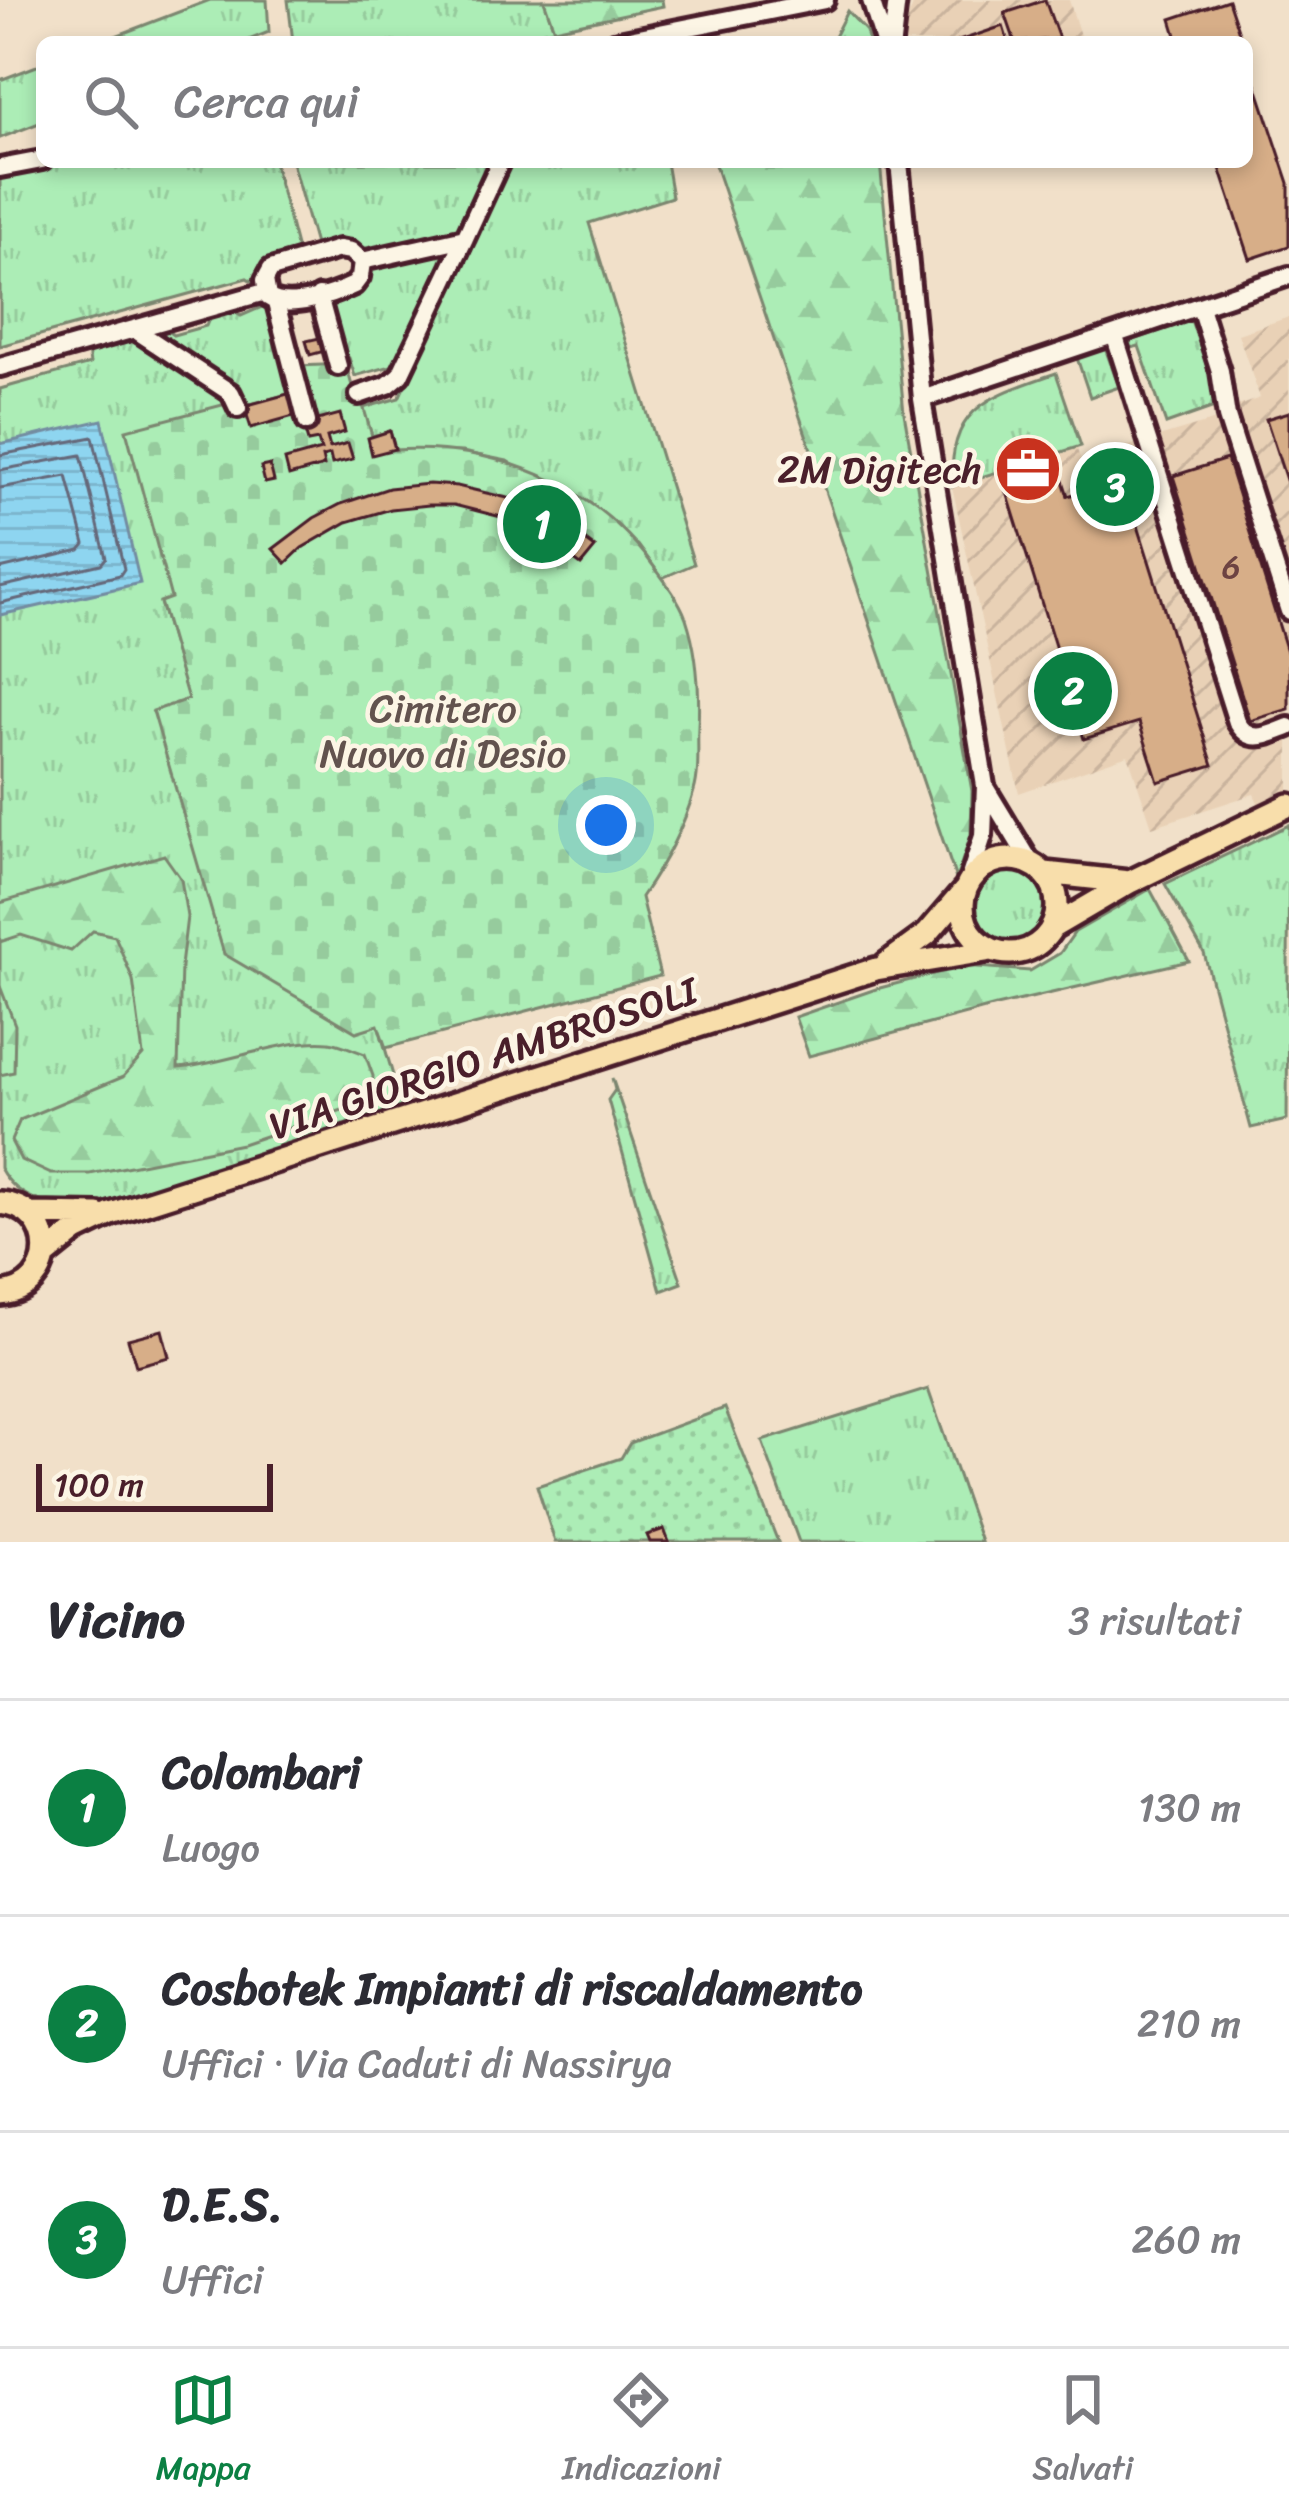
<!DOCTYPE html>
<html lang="it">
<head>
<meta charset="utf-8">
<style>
	body { margin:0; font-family:Sriracha,sans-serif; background:#f7f7f7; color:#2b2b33 }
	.scale { position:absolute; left:36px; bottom:30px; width:237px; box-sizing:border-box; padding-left:12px; border:6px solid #4a1f2b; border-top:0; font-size:33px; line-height:42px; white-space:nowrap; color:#4a1f2b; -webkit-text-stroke:9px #fcf5e5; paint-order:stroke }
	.you { position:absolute; left:606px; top:825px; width:42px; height:42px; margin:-30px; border:9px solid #fff; border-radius:50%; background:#1a73e8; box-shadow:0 0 0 18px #1a73e833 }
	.badge { display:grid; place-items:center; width:78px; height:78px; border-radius:50%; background:#0b8043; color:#fff; font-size:39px; font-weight:700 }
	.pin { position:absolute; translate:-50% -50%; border:6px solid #fff; box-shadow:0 3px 12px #0006 }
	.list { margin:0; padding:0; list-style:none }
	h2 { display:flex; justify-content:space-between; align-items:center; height:156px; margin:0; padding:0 48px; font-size:51px }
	h2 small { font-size:39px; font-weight:400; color:#7c7c81 }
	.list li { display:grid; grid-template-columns:78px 1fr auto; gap:36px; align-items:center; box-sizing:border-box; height:216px; padding:0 48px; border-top:3px solid #e1e1e2 }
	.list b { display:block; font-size:45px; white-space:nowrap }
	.list p { margin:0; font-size:39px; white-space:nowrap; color:#7c7c81 }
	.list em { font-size:39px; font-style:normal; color:#7c7c81 }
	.icon { flex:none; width:66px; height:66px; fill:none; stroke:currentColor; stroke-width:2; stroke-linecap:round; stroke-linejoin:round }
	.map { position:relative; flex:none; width:1289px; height:1542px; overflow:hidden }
	.search { position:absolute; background:#fff; box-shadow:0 6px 18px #0003; left:36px; right:36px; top:36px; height:132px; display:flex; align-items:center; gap:30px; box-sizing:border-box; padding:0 42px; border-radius:18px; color:#7c7c81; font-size:45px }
	.sheet { height:804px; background:#fff }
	nav { display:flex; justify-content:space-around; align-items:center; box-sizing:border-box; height:168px; border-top:3px solid #e1e1e2; background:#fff; font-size:33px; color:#7c7c81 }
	nav a { display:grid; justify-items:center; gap:6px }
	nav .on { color:#0b8043 }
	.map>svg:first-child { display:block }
</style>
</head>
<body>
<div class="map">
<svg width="1289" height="1542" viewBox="0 0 1289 1542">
	<defs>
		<pattern id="industrial-furrows" width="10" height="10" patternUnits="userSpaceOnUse" patternTransform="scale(3)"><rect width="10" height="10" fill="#e9d1b6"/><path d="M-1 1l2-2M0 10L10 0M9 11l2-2" fill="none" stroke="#c9b39d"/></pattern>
		<pattern id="grass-tufts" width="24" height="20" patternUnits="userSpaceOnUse" patternTransform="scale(3)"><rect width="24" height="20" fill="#acedb6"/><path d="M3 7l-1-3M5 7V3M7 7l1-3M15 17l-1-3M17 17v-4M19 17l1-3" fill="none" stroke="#96cb9d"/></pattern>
		<pattern id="forest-firs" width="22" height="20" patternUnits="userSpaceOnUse" patternTransform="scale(3)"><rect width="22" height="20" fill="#acedb6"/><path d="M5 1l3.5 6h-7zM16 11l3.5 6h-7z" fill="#96cb9d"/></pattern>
		<pattern id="cemetery-stones" width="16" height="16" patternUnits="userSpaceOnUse" patternTransform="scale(3)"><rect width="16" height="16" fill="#acedb6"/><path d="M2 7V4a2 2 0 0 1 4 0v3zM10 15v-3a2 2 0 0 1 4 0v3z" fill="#96cb9d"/></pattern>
		<pattern id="garden-dots" width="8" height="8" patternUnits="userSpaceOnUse" patternTransform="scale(3)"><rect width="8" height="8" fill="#acedb6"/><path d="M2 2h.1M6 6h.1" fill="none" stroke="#96cb9d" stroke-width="1.8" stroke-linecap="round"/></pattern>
		<pattern id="water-rules" width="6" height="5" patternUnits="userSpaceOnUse" patternTransform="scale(3)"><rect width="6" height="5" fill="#8ed5f0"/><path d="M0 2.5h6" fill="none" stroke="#7cb6ce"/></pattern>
	</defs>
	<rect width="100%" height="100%" fill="#f1e0c9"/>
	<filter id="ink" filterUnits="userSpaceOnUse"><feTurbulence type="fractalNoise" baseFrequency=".00833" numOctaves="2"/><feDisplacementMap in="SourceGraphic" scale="24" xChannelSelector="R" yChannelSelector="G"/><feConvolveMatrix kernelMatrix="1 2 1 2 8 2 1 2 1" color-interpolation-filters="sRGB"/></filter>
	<g filter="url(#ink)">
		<path fill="url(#industrial-furrows)" d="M915 0H1069L1082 42H904L902 35Z
			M1289 317V790L1259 805 1254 794 1152 827 1128 755 1019 793 952 486 1076 447 1081 460 1236 414 1235 407 1260 398 1238 334Z"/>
		<path fill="url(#grass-tufts)" stroke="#7b8670" stroke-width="3" d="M210 0H267L269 32 244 42H100Z
			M288 0H544L554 29 492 42H293Z
			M42 64V122L0 138V80Z
			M74 162H274L297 250 270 260 259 286 247 278 0 346V177Z
			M292 162H491L460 229 365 251 344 241 315 245Z
			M508 162H666L672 197 589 223 694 564 662 578 638 545 507 461 462 452 394 450 372 436 363 408 399 398Z
			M448 252 395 365 355 376 349 358 344 359 329 299 371 270Z
			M271 303 295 392 244 406 234 386 152 334 166 330 173 335 206 326 209 319 234 312 241 316Z
			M1191 320 1220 405 1166 424 1139 346 1127 349 1125 343Z
			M134 339 229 397 172 599 160 603 189 700 153 712 378 1024 404 1113 97 1208C58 1206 21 1206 0 1168V389L90 364 88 351Z
			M1105 348 1119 387 1090 397 1077 358Z
			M1056 373 1081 446 952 486C949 405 989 397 1056 373Z
			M1289 825 1287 1120 1251 1128 1204 953 1165 884Z
			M972 905a37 37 0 1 1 74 0a37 37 0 1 1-74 0Z
			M612 1078 682 1283 661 1291 608 1100 615 1090Z
			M928 1389 981 1542H799L762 1441Z"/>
		<path fill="url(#forest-firs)" stroke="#7b8670" stroke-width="3" d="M544 0H662L663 6 554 29Z
			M847 11 866 31 869 42H822L833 39Z
			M714 162H880L904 413 972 791 971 835 956 879Z
			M164 855 181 879 187 917 181 966 178 1068C225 1064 285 1038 329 1042 340 1043 353 1050 365 1054L373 1076 372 1100 242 1144 90 1174H51L21 1160 11 1141 20 1120 123 1077 143 1055 133 980 115 936 93 931 71 951 21 935 0 942V903Z
			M1150 889 1189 961 996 1006 809 1056 795 1017 876 989 964 966 1030 971 1060 953 1075 932Z
			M0 986 15 1025 14 1072 0 1075Z"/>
		<path fill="url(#cemetery-stones)" stroke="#7b8670" stroke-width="3" d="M346 364 352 386 357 385 372 436 390 431 395 450C494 444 593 483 652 564 664 580 679 599 686 618 698 654 700 690 698 727 697 747 700 771 694 791 683 830 664 864 641 897L660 976 386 1048 378 1025 356 1032 224 954 153 711 188 699 160 602 171 598 126 430 230 403 233 409 304 390 299 366Z"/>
		<path fill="url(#garden-dots)" stroke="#7b8670" stroke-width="3" d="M725 1408 778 1542H555L537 1486 621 1458 630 1443Z"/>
		<path fill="url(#water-rules)" stroke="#738ca1" stroke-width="3" d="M102 420 140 583 0 615V444Z"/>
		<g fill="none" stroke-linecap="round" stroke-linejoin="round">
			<path stroke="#65687a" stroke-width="3" d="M0 455 93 437 124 569 120 575 0 603
				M0 470 81 455 106 558 101 564 0 587
				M0 488 67 476 85 544 80 550 0 569"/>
		</g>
		<path fill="#d7ae88" stroke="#4a1f2b" stroke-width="3" d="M1045 0 1059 39 1015 42 1005 13Z
			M1228 0 1242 42H1178L1171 19Z
			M1003 26 1008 42H956Z
			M1247 57 1289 183V246L1250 259 1218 162H1247Z
			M328 336 332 349 310 355 306 341Z
			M295 392 301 414 251 428 244 406Z
			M1289 412V489L1266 419Z
			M340 414 345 432 327 437 330 448 348 443 353 459 332 464 330 455 322 457 324 466 289 476 285 460 321 450 318 440 308 442 303 424Z
			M390 431 395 449 372 455 368 438Z
			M1055 456 1068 496 1123 478 1213 765 1158 782 1139 722 1084 739 1001 473Z
			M1227 459 1289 658V709L1250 721 1173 476Z
			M270 465 274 481 265 483 261 467Z
			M429 484 457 486 516 500 567 527 595 548 581 565 534 531 509 519 454 505H429L391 509 347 522 302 548 286 563 273 549 314 518 341 504 389 488Z
			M162 1330 169 1357 136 1366 128 1339Z
			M664 1529 669 1542H650L647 1535Z"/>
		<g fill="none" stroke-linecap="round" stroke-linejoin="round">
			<defs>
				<path id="minor" d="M871 0 884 42
					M614 42 825 0
					M892 42 897 0
					M899 162 922 399 985 786 983 836 968 882
					M0 168 42 160
					M339 249 351 251 362 261 360 277 354 285C333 295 287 311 268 297L265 280 271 269Z
					M362 261 465 238 500 162
					M319 296 338 366
					M276 303 307 422
					M1200 307 1220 371 1227 417 1289 611
					M134 329 231 393 238 408
					M1115 337 1237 722C1251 746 1268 735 1289 727
					M0 367 265 292
					M359 395 388 385 400 375 465 238
					M922 399 1289 276
					M985 787 1031 863"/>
				<path id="major" d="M963 906a47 47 0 1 1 94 0a47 47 0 1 1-94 0Z
					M1045 873 1129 882
					M1053 927 1130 882 1289 805
					M886 964 927 934 964 891
					M0 1203C59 1207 60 1290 0 1294
					M31 1214 98 1215
					M46 1255 76 1231 111 1214 876 969 992 950"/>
			</defs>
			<use href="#minor" stroke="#4a1f2b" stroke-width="26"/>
			<use href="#major" stroke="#4a1f2b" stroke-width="30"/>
			<use href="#minor" stroke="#fcf5e5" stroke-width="16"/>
			<use href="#major" stroke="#f8deab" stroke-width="21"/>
		</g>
	</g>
	<defs>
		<symbol id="office-disc" viewBox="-11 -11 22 22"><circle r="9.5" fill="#c8321e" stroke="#fcf5e5"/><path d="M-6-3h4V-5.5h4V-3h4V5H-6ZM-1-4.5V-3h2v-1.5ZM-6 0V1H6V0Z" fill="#fff"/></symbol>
	</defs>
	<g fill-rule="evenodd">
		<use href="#office-disc" x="990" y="431" width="76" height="76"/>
	</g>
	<g text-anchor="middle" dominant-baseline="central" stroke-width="9" stroke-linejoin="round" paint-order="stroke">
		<g font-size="33" fill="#6d4342">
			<text x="1231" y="567">6</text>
		</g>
		<g font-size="39" fill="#4a1f2b" stroke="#fcf5e5" text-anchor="end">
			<text x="982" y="469">2M Digitech</text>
		</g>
		<g font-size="39" fill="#62524e" stroke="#fcf5e5">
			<text x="443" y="708">Cimitero<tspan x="443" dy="45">Nuovo di Desio</tspan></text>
		</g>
		<g font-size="39" fill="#4a1f2b" stroke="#fcf5e5">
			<text transform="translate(483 1058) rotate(-18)">VIA GIORGIO AMBROSOLI</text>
		</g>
	</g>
</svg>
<div class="scale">100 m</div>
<div class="you"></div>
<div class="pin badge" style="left:542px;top:524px">1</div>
<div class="pin badge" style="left:1073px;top:691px">2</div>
<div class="pin badge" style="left:1115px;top:487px">3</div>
<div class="search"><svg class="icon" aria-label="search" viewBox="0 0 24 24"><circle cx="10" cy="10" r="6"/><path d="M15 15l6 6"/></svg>Cerca qui</div>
</div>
<section class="sheet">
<h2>Vicino<small>3 risultati</small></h2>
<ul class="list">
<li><span class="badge">1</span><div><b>Colombari</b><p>Luogo</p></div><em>130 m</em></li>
<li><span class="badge">2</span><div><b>Cosbotek Impianti di riscaldamento</b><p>Uffici · Via Caduti di Nassirya</p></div><em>210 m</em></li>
<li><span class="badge">3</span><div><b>D.E.S.</b><p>Uffici</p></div><em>260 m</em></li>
</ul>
</section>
<nav>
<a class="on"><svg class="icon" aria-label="map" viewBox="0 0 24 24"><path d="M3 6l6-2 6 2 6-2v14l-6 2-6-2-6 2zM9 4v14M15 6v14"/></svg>Mappa</a>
<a><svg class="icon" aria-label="directions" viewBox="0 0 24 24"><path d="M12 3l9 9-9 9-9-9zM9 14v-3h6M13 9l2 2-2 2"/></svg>Indicazioni</a>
<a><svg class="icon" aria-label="saved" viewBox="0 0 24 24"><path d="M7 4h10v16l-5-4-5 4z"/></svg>Salvati</a>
</nav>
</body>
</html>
